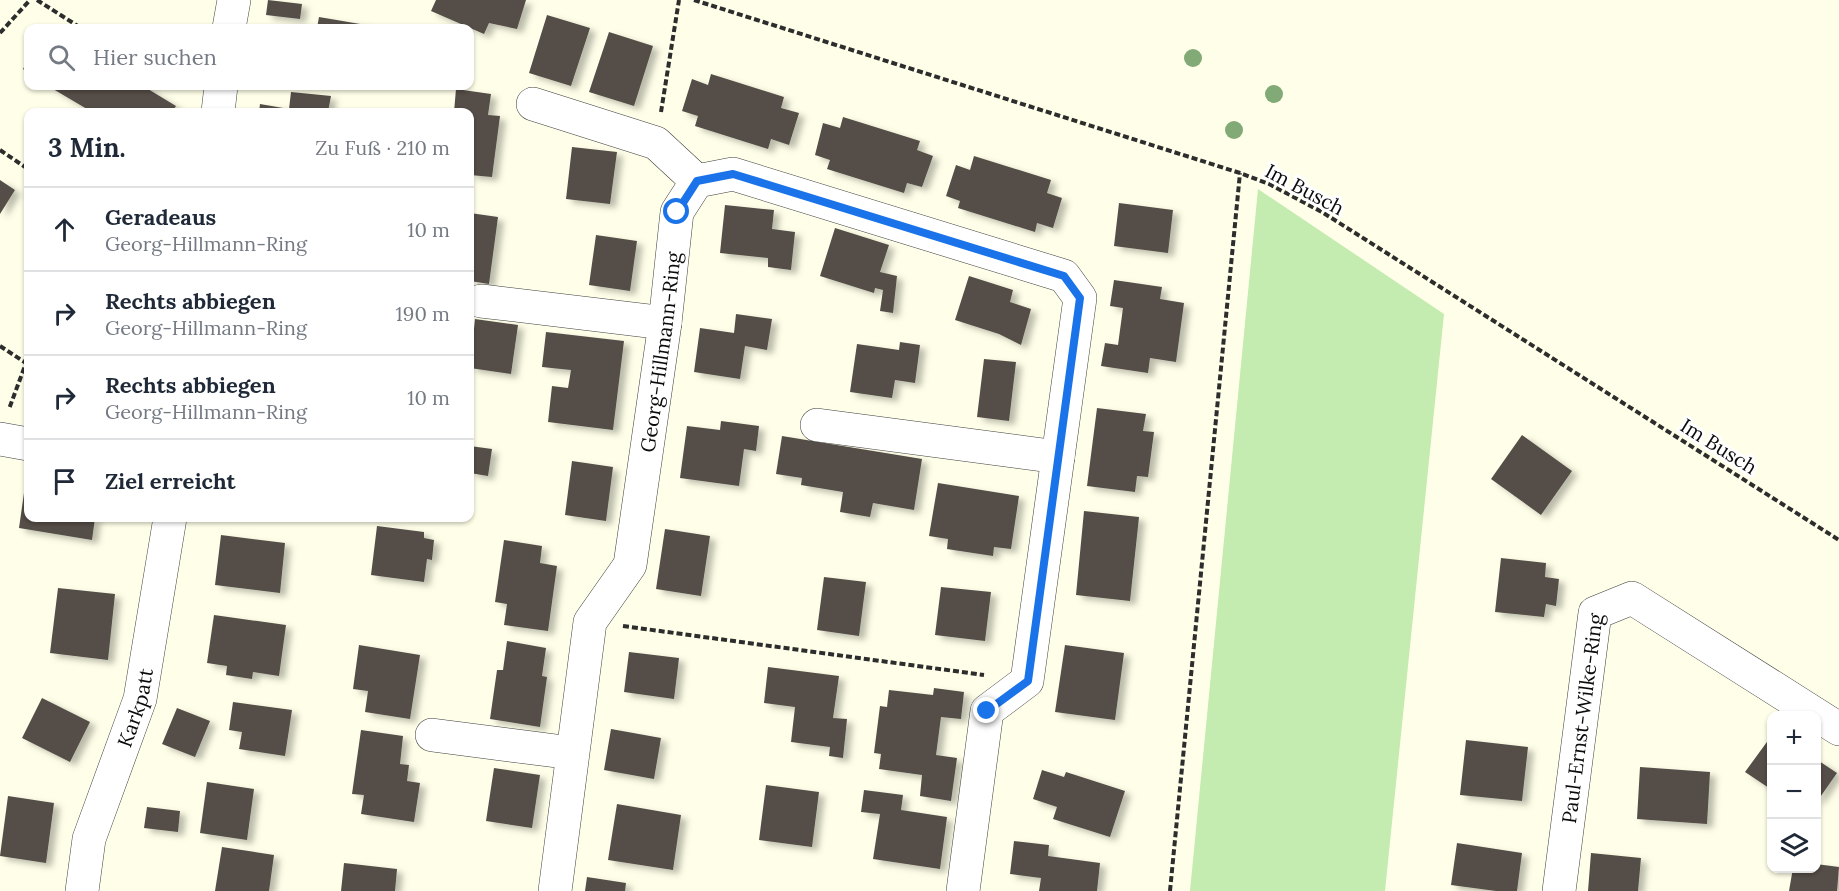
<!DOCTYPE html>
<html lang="de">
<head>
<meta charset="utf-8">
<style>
	body { margin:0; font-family:Lora,serif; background:#f2f2f3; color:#1f2937 }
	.controls { position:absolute; right:18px; bottom:18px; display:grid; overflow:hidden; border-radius:12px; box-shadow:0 2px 4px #0004 }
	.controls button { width:54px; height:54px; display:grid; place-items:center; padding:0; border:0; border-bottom:2px solid #e0e1e3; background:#fff; color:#1f2937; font:30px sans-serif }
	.stop { position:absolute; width:18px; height:18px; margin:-14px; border:4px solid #1a73e8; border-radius:50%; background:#fff }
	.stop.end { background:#1a73e8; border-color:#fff; box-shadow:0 2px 6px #0008 }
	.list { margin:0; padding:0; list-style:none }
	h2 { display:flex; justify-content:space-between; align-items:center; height:78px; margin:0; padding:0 24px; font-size:26px }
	h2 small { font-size:20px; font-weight:400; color:#747a83 }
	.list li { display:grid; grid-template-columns:39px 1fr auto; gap:18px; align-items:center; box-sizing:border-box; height:84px; padding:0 24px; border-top:2px solid #e0e1e3 }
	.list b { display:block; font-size:22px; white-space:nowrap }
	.list p { margin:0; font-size:20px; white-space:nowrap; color:#747a83 }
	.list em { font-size:20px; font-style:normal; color:#747a83 }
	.icon { flex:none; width:33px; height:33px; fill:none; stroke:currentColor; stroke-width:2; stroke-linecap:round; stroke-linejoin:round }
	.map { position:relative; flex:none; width:1839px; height:891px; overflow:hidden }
	.search { position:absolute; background:#fff; box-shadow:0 2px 4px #0004; left:24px; top:24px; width:450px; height:66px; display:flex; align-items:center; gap:15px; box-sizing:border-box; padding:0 21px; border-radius:12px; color:#747a83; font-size:22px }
	.panel { position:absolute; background:#fff; box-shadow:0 2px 4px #0004; left:24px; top:108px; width:450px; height:414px; border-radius:12px }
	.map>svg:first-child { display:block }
</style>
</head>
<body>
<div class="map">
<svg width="1839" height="891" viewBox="0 0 1839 891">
	<defs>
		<filter id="shadow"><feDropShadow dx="6" dy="4" stdDeviation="3" flood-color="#0004"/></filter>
	</defs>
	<rect width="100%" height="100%" fill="#ffffe9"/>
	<path fill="#c4ebb0" d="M1258 189 1444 314 1385 891H1190Z"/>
	<path fill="#544e47" filter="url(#shadow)" d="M268 0 302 4 300 19 266 15Z
		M436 0H526L517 29 489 23 484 34 431 11Z
		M547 15 590 28 571 86 529 73Z
		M319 17 366 25 365 28H317Z
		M609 32 653 46 634 106 589 92Z
		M28 60V73L23 69Z
		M711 74 784 97 781 108 799 113 789 145 771 139 768 149 695 126 698 116 682 111 692 79 708 85Z
		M48 86H143L176 106 172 112H92Z
		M456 89 491 94 488 115 500 116 492 177 470 175V112H454Z
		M291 92 331 96 328 112 305 110 304 112H259L260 104 289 109Z
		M843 117 920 141 917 150 933 156 922 187 907 183 904 193 827 169 830 160 815 155 823 123 840 128Z
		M572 147 617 152 610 204 566 199Z
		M974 156 1051 180 1047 193 1062 198 1053 228 1037 223 1035 232 958 208 960 201 946 196 956 165 970 170Z
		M0 180 15 190 0 214Z
		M1119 203 1173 210 1168 253 1114 246Z
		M725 205 774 210 772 229 795 232 791 270 768 267V258L720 253Z
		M470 213 498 217 489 284 470 281Z
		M835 228 889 245 880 272 897 276 893 313 880 311 883 290 875 288 874 293 820 276Z
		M596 235 637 241 630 291 589 285Z
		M969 276 1013 290 1010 302 1031 309 1021 345 999 334 955 320Z
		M1114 280 1162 287 1160 299 1184 303 1176 362 1150 358 1148 373 1101 366 1105 343 1118 345 1123 308 1110 306Z
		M736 314 772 319 767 350 745 346 740 379 694 372 700 328 734 333Z
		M475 319 518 325 511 374 470 368Z
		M546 332 624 341 613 430 548 422 552 386 568 388 571 370 542 367Z
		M900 342 920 345 915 383 895 380 892 398 850 392 857 344 899 350Z
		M984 359 1016 362 1009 421 977 417Z
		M1097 408 1146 414 1143 431 1154 432 1148 477 1137 476 1135 492 1087 486Z
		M721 421 759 426 756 451 744 449 739 486 680 478 687 426 720 430Z
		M1522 435 1572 471 1541 515 1491 479Z
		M782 436 922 459 914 510 873 503 870 517 840 512 843 492 801 485 802 478 776 474Z
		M470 446 492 449 488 476 470 473Z
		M572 461 613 467 606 521 565 515Z
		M26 479H28V518H95L92 540 19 528Z
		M938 483 1019 496 1011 549 994 547 993 556 947 549 948 539 929 536Z
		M1084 511 1139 517 1130 601 1076 595Z
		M377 526 424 532V538L434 540 432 560 427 559 424 582 371 575Z
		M665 529 710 536 701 596 656 589Z
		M221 535 285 543 280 593 215 585Z
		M504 540 542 546 540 563 557 566 548 631 504 625 507 604 495 602Z
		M1501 558 1546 563 1545 577 1559 579 1556 606 1546 604 1544 617 1495 612Z
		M824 577 866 582 859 636 817 630Z
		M941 587 991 592 985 641 935 635Z
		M58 588 115 594 108 660 50 653Z
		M214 615 286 625 279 676 253 672 252 679 226 675 227 666 207 663Z
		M507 641 546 648 542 676 547 677 540 727 490 719 497 670H503Z
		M359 645 420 655 410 719 365 712 368 691 353 689Z
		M1065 645 1124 653 1115 720 1055 712Z
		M629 652 679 658 674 699 624 692Z
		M768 667 839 676 833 718 847 719 843 758 829 756 830 747 791 742 795 707 764 703Z
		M934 688 964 692 961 719 941 717 936 755 957 758 951 801 920 796 922 775 879 769 881 754 874 753 880 706 887 707 889 690 933 695Z
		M42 698 90 722 70 762 22 738Z
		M233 702 292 710 285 756 239 749 242 732 229 730Z
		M177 708 210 721 195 757 162 744Z
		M611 729 661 738 654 779 604 770Z
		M361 730 403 736 400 764 409 765 407 781 420 783 414 822 361 814 364 795 352 794Z
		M1772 735V790L1745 772Z
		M1466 740 1528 747 1522 801 1460 795Z
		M1816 759 1837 773 1816 803Z
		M1640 767 1710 772 1707 824 1637 819Z
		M494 768 540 775 532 828 486 821Z
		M1042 770 1064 777 1066 772 1125 791 1110 837 1053 819 1057 807 1033 799Z
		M207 782 254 789 247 840 200 833Z
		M766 785 819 792 812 847 759 840Z
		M864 790 903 795 901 810 947 817 940 869 873 859 880 814 861 812Z
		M8 796 54 803 46 863 0 856Z
		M617 804 681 815 673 870 608 860Z
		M147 807 180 811 178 832 144 828Z
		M1014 841 1049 845 1048 856 1100 863 1097 891H1039L1041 878 1010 874Z
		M1457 843 1522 853 1517 891H1496L1451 885Z
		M222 847 274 855 269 891H215Z
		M1591 853 1641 858 1638 891H1588Z
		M344 863 397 869 395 891H341Z
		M1816 864 1839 867 1837 891H1789L1793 868H1816Z
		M587 877 626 883 625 891H585Z"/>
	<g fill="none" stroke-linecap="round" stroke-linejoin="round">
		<defs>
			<g id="minor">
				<path d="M229 28 234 0"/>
				<path d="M533 104 656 143 697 181"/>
				<path d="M218 112 221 86"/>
				<path d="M481 301 665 323"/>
				<path d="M817 425 1058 457"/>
				<path d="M0 439 28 444"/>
				<path d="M432 735 572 753"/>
				<path id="s1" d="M82 891 89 839 140 699 170 518"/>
				<path id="s2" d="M555 891 590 622 630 565 665 323 677 212 697 181 733 174 1064 276 1080 298 1027 681 987 711 963 891"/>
				<path id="s3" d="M1559 891 1595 613 1632 598 1839 729"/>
			</g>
		</defs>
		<use href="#minor" stroke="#3e3e3e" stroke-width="34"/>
		<path stroke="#2d2d2d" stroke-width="4" stroke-dasharray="6 3" stroke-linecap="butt" d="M37 0 81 28
			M694 0 1240 173 1269 184 1322 212 1839 540
			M0 33 30 0
			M661 112 679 0
			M0 150 28 169
			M0 346 26 363 9 409
			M623 626 984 675
			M1170 891 1240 173"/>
		<use href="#minor" stroke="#fff" stroke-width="33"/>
	</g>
	<g fill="#81aa76">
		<circle cx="1193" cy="58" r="9"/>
		<circle cx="1274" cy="94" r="9"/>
		<circle cx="1234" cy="130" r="9"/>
	</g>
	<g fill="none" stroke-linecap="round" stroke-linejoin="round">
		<path stroke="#1a73e8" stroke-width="8" d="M677 212 697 181 733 174 1064 276 1080 298 1028 681 987 711"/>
	</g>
	<g text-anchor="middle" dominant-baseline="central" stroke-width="6" stroke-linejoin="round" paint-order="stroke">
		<g font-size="20" fill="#0b0b0b" stroke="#fff">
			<text transform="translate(1305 189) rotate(28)">Im Busch</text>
			<text stroke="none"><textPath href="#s2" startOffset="556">Georg-Hillmann-Ring</textPath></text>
			<text transform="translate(1719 446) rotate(32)">Im Busch</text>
			<text stroke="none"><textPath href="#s1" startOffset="192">Karkpatt</textPath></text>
			<text stroke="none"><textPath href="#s3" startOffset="174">Paul-Ernst-Wilke-Ring</textPath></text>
		</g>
	</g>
</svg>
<div class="controls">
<button>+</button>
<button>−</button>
<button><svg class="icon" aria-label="layers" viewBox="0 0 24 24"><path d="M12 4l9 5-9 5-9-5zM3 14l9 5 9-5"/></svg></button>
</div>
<div class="stop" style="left:677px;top:212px"></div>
<div class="stop end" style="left:987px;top:711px"></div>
<div class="search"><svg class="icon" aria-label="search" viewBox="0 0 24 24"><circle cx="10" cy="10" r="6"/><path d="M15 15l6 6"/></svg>Hier suchen</div>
<section class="panel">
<h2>3 Min.<small>Zu Fuß · 210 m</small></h2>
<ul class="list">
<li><svg class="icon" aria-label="ahead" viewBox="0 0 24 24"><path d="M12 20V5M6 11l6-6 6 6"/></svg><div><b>Geradeaus</b><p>Georg-Hillmann-Ring</p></div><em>10 m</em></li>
<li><svg class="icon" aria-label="right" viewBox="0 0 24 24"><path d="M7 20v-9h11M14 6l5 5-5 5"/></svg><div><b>Rechts abbiegen</b><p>Georg-Hillmann-Ring</p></div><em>190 m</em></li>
<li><svg class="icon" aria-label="right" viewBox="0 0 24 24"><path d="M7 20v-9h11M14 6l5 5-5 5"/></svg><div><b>Rechts abbiegen</b><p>Georg-Hillmann-Ring</p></div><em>10 m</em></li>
<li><svg class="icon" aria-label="arrive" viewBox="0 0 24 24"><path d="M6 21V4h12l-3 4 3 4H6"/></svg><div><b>Ziel erreicht</b></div></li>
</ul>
</section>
</div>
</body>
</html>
